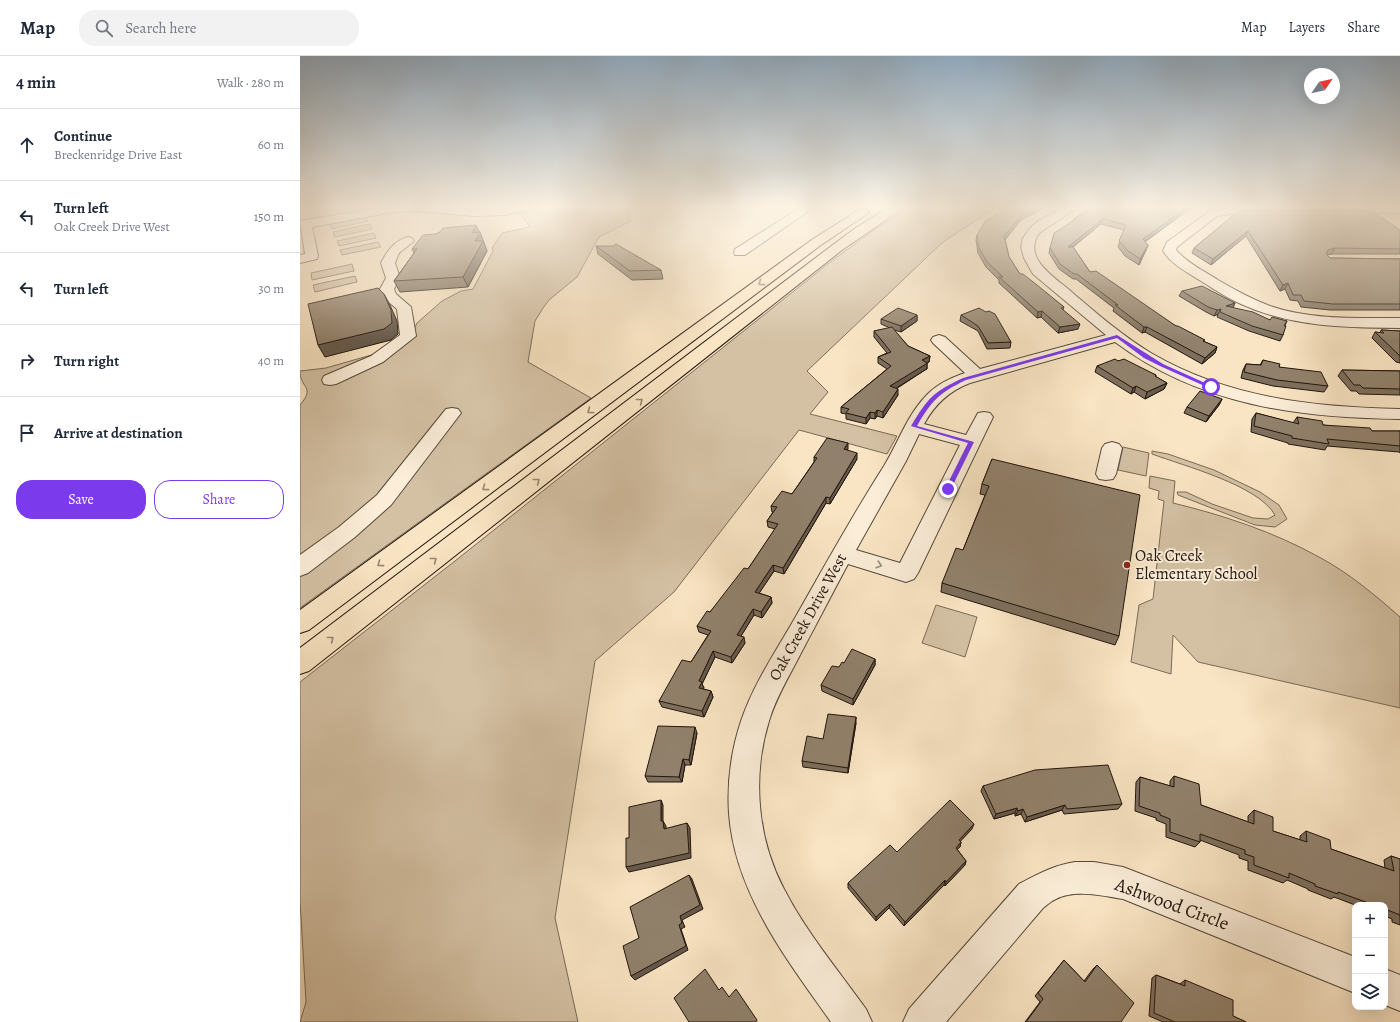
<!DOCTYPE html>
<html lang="en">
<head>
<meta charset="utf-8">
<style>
	body { margin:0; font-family:Alegreya,serif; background:#f2f2f3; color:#1f2937 }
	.controls { position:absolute; right:12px; bottom:12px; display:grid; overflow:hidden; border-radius:8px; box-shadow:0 4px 16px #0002 }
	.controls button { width:36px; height:36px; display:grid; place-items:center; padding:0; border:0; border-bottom:1px solid #e0e1e3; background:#fff; color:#1f2937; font:20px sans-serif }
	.compass { position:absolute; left:1004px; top:12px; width:36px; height:36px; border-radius:50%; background:#fff; box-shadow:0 4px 16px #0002; rotate:56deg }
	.stop { position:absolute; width:12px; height:12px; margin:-9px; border:3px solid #7c3aed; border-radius:50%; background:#fff }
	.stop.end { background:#7c3aed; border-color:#fff; box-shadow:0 1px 4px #0008 }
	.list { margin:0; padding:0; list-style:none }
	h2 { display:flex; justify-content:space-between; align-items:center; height:52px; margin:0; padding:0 16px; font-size:17px }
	h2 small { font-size:13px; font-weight:400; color:#747a83 }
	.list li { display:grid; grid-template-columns:26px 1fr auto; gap:12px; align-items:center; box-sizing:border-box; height:72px; padding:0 16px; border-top:1px solid #e0e1e3 }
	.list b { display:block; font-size:15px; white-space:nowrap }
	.list p { margin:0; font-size:13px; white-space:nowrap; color:#747a83 }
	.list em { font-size:13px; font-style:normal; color:#747a83 }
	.actions { display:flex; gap:8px; padding:12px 16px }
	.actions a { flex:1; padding:9px 0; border:1px solid #7c3aed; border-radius:16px; text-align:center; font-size:14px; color:#7c3aed }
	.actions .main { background:#7c3aed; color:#fff }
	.icon { flex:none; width:22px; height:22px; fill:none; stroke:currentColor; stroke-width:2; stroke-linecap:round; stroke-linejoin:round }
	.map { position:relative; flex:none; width:1100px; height:966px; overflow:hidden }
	header { display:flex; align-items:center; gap:24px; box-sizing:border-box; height:56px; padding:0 20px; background:#fff; border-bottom:1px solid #e0e1e3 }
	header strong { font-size:19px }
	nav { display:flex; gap:22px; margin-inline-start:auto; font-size:14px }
	.search { width:280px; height:36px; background:#f2f2f3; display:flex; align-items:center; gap:10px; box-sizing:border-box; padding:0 14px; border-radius:16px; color:#747a83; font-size:15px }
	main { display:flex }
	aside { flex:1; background:#fff }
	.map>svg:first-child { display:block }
</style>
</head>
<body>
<header>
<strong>Map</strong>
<div class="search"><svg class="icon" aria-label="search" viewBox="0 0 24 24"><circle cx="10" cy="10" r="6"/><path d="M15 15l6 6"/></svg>Search here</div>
<nav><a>Map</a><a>Layers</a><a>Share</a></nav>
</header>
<main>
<aside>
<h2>4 min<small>Walk · 280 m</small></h2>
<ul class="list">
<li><svg class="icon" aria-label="ahead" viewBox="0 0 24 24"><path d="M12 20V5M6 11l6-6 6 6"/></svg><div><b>Continue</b><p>Breckenridge Drive East</p></div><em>60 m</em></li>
<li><svg class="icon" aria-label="left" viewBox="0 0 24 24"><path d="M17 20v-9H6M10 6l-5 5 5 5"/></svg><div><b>Turn left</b><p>Oak Creek Drive West</p></div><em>150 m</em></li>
<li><svg class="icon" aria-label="left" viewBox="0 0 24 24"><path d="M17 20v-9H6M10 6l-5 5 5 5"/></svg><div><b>Turn left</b></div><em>30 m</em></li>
<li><svg class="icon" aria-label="right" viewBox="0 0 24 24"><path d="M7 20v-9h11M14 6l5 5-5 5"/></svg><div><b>Turn right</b></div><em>40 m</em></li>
<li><svg class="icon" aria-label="arrive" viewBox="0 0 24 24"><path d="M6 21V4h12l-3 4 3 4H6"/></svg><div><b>Arrive at destination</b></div></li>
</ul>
<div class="actions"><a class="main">Save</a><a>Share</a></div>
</aside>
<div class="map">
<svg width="1100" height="966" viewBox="0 0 1100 966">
	<rect width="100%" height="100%" fill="#f9e4c3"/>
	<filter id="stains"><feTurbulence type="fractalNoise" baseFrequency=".005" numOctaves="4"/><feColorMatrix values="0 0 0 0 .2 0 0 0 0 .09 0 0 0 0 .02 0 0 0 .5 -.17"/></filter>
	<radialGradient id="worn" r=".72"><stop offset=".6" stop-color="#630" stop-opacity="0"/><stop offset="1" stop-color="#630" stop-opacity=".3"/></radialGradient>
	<path fill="#d4c1a4" stroke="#7a6b58" d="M0 150H100L66 154 0 167Z
		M242 150H326L331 165 299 181 277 221 249 244 243 252 235 265 228 306 291 342 0 552V349C16 330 0 333 0 315L26 312 99 291 109 284 117 267 142 245 161 235 173 233 193 195 192 192 202 177 230 171 218 156Z
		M613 150H698L643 186 507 315 528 336 510 358 597 380 587 398 499 374 374 536 295 605 255 862 278 966H0L6 946 0 845V626L155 505 534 203 574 174Z
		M66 161 68 165 32 173 30 168Z
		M70 168 72 173 35 181 33 176Z
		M74 177 76 182 39 190 37 185Z
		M78 186 81 191 42 199 40 194Z
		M52 208 54 215 12 224 11 217Z
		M55 220 57 226 15 236 13 229Z
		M823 391 849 397 846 420 818 414Z
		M852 395 868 398 914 414 960 436 979 449 987 463 975 471 955 469 878 439 877 436H886L912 448 953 462 968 463 975 459C958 429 884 410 852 398Z
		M850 420 875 425 873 447C923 459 974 476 1019 501 1049 517 1075 539 1100 561V652L898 606 873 579 871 618 831 606 839 549 853 543 864 445 858 443 859 435 849 432Z
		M636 549 677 561 665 601 622 587Z"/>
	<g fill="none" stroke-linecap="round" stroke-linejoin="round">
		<defs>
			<path id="minor" d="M92 150H131L175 154 204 153 218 150H240L238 152 204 159 175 160 117 155 93 156 12 171 18 200 17 203 0 207V199L5 198 0 165Z
				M503 150H516L445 199H435L434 196 435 193Z
				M766 150H780L739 177C723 201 751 219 767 232 794 255 821 279 851 297 928 342 1013 351 1100 353V363C998 362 899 349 815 286L670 327C649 335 635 348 624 368L666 379 678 357 684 356 690 357 693 361 618 517 614 523 606 526 548 508C532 538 517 567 501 597 490 619 476 641 469 665 452 720 457 782 484 833 506 876 538 914 566 953L572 966H531C487 904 435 837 429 758 427 727 431 695 441 665 453 629 476 595 495 562 524 511 552 460 584 410 598 387 606 362 624 342 635 329 650 322 665 317L633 287 631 284 633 281 639 279 645 281 680 313 806 279 733 218 724 202 721 191 723 182 730 172 738 165ZM619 378 660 389 600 507 556 494 606 405Z
				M937 151H971L975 152 977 154 975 156 971 157H937L917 160 877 191 876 194C887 207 904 215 918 224 935 234 952 243 970 250 1011 264 1057 262 1100 262V272C1046 272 991 271 941 248 927 242 914 233 901 225 887 216 872 209 863 195L867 186 910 155Z
				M1041 151H1100V157L1037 156 1035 154 1037 152Z
				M108 181 112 182 114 185 99 197 95 207 100 222 94 233 96 238 111 251 116 280 83 306 36 328 30 329 24 328 22 324 24 320 71 300 100 279 97 253 85 243 80 233 86 222 81 207C87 195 94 185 108 181Z
				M152 352 158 353 161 357 91 449 55 481 8 517 0 520V499L39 471 77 439 146 353Z
				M812 386 819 388 822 392 816 418 813 423 806 424 799 423 796 418 802 392 805 388Z
				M775 806H794L823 811 1055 901V937L823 843C803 840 776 833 756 843 751 845 747 849 743 852L646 966H603L609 953 719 828C738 818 754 809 775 806Z
				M1085 913 1100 919V955L1085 949Z"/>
			<path id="highway" d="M592 150H606L542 194 9 615 0 618V592L534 188 557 171Z
				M563 153 567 154 569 156 567 158 521 189 9 574 0 577V554L513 183 559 154Z"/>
		</defs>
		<use href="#minor" stroke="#57493a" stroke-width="2"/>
		<use href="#highway" stroke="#21150d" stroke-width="2"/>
		<use href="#minor" fill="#fbedd8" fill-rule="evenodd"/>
		<use href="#highway" fill="#f9e4c3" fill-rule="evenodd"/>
	</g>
	<path fill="#7d6f5d" stroke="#21150d" d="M713 150H747L721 164 705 183 709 201 720 218 764 251 763 254 778 273 758 277 741 261 737 262 699 227V224L686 211 678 197 676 184 677 179Z
		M795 150H897L893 153 891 152 845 186 848 189 846 194 839 209 825 200 818 191 824 174 801 168 773 191 790 216 876 270 905 286 917 291 915 297 902 308 845 276 842 277 813 255 814 252 776 223H773L759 213 749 197 750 192 775 164V162Z
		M940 154 1100 174V198H1032L1027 199 1030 202 1100 203V254H1030L1001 251 998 245 990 244 985 233 980 235 946 180 911 209 892 197 894 192Z
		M176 169 179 176H180L187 195 168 231 100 236 94 225 114 197 112 193 136 178 140 176Z
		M296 190 361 214 363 223 332 224 298 198Z
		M882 235 935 247 933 252 970 264 987 265 985 270 983 279 980 285 949 275 917 261 918 258 914 260 906 256 879 240Z
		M617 259V265L601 276 594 274 608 290 630 300 629 306 627 307V313L625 314 596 333 598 339 583 362 577 360 575 363 570 362 566 368 546 363V358L541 357V351L587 313 578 307V301L587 297 574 281V275L590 272 581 268V263Z
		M661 259 711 286 710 292 687 293 678 275 660 265Z
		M1081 274 1100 275V307L1096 306 1072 282 1075 276 1080 277Z
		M963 304 979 311 1028 330 1024 336 973 330 941 322 943 314 946 308 960 309Z
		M818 305 856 319V321L867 327 864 333 845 343 834 336 831 338 795 316 797 310Z
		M1042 314 1100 315V339L1059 338 1056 335H1051L1038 320Z
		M922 343 919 349 906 366 884 357 887 351Z
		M956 357 993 367 997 361 1023 369 1072 375H1100V397L1099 396 1027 390 1025 394 988 388V387L951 376 952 363Z
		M548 393 547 394 557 403 530 448 526 447 484 518 474 515 459 537 471 541 472 547 462 562 454 559 441 580 445 587 432 607 415 601 402 628 404 632 403 633 411 635 413 641 404 661 362 651 359 645 391 606 408 579 399 576 397 570 410 556 448 513 475 473 468 471 467 465 473 456H472L471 450 492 438 514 406V401Z
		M692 403 819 580 815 589 641 536 642 527 663 494 685 439 680 438 682 428Z
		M575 603V609L553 649 522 635 521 629 539 611 544 607Z
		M556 667 548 717 503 711 502 705 523 683Z
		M397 677 391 709H385L382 726H348L345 720Z
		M874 720 901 749 948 766V760L954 754 973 775 1000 784V780L1006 775 1031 793 1085 812 1084 804 1091 800 1100 803V869L1092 866V863L1085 860V849H1055L1034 841 1031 843 1008 834V833L987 824 983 827 948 814V805L939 802V799L900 784V786L895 791 866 781V768L856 764V762L835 755 836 726 840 721 870 730V725Z
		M683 730 822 748 818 753 764 758 762 754 725 766 721 758 715 760V757L694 763 681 735Z
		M672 773 660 785 661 786 660 791 657 793 666 805 665 809 645 830 644 829 604 870 589 852 576 865 548 832V827L597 796Z
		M764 904 784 925 793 913 797 909 821 966H725L740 946 735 940Z
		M856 919 880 928 885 924 933 960 946 966H863L849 960 852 922Z"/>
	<path fill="#665a4c" stroke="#21150d" d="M739 150H747L721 164 704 185V180L722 159Z
		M889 150H892L891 152 841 188 843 183Z
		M894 150H897L893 153Z
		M803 163 801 168 767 196 768 191Z
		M176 169 180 177V176L187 195 168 231 163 221 172 177Z
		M948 175 946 180 911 209 913 203Z
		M848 189 846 194 839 209 840 203Z
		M1035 192 1032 198 1026 199 1028 194Z
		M988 227 985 233 980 235 983 229Z
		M84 238 90 249 97 265 98 278 91 284 25 301 18 289Z
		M935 247 932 253 926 250Z
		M921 253 918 258 914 260 917 254Z
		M742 255 741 261 737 262 738 256Z
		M617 259V265L601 276V270Z
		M780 268 778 273 758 277 760 271Z
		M844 271H847L845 276 842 277Z
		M917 291 915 297 902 308 905 302Z
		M630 300 629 306 627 307V313L625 314 590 336V330L622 304Z
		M867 327 864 333 845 343 847 336Z
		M836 330 834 336 831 338 833 332Z
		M598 333V339L583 362V356Z
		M922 343 919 349 906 366 909 360Z
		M577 354V360L575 363V357Z
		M570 356V362L566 368V362Z
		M548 387V393L544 400V393Z
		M557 397V403L530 448V442Z
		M526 441V447L484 518 483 512Z
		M473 509 474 515 456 542 455 536Z
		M471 541 472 547 462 562 461 556Z
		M453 553 454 559 438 585 437 579Z
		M444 581 445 587 432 607 431 601Z
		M413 595 415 601 402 628 404 632 401 638 399 632V625Z
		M575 603V609L553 649V643Z
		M411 635 413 641 404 661 402 655Z
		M556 661V667L548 717V712Z
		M395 671 397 677 391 709 389 704Z
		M383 703 385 709 382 726 379 721Z
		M361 744 363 749V770L361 765Z
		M765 749 762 754 725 766 727 761Z
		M717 752 715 757 694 763 696 758Z
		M723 753 721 758 715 760 718 755Z
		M363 765 366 770V777L364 773Z
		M387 767 390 772 391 802 329 816 326 811Z
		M674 768 672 773 657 789 659 784Z
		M661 786 660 791 654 796 656 792Z
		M666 805 665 809 645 830 646 826Z
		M389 819 392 823 403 853 382 864 385 871 381 873 388 894 335 924 331 920 379 869 380 860Z
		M645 824 644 829 604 870 605 866Z
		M590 848 589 852 576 865V861Z"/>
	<path fill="#91816c" stroke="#21150d" d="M713 150H739L722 159 704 180 709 201 720 218H723L737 229 764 251 761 252 780 268 760 271 742 255 738 256 699 221H703L687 206 679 192 677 179 686 164Z
		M795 150H889L843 183 848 189 840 203 827 194 819 185 826 169 803 163 768 191H773L790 216 796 215 876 270H878L905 284 903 285 917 291 905 302 847 271H844L815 249H818L777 218H774L760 208 750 192 754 177 777 162H775Z
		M940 154H1071L1100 174V193L1035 192 1028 194 1026 198 1030 202 1100 203V248H1033L1004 245 1001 239H993L988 227 983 229 948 175 913 203 894 192Z
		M176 169 172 177 180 176 175 185H183L163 221 94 225 117 193H112L123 179 136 178 140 176 143 172Z
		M316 188 361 214 330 215 296 190H313Z
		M902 230 935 247 926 250 953 256 970 264 972 261 987 265 984 270H986L983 279 952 270 920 256 921 253 917 254 908 251 882 235Z
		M78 232 84 238 91 254 92 267 84 273 18 289 8 248Z
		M598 252 617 259 601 270 581 263Z
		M679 252 686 256 689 255 695 258 711 286 688 287 678 270 661 259Z
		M592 271 608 290 630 300 622 304 627 307 626 308 590 330 598 333 583 356 577 354 575 357 570 356 566 362 546 357 549 353 541 351 591 310 578 301 591 296 574 275Z
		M1081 274 1100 275V300L1075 276 1084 277Z
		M815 303 818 305 824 303 856 319 855 320 867 327 847 336 836 330 833 332 797 310Z
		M963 304 980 308 979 311 1021 316 1028 330 977 324 944 316 946 308 961 309Z
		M1042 314 1100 315V333L1063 332 1060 329H1054Z
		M900 335 922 343 909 360 887 351Z
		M956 357 999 368 997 361 1022 365 1023 369 1070 372 1072 375H1100V390L1027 383 1029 388 992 382V380L954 370Z
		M527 382 548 387 544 393 557 397 530 442 526 441 483 512 473 509 455 536 471 541 461 556 453 553 437 579 444 581 431 601 413 595 399 625 402 626 399 632 411 635 402 655 359 645 382 604 391 606 411 575 397 570 407 555 410 556 444 512 448 513 478 468 467 465 477 451 471 450 482 435 492 438 517 402 514 401Z
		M692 403 840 439 819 580 642 527 656 492 663 494 689 430 682 428Z
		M552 593 575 603 553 643 521 629 532 610 539 611 542 606 544 607Z
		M528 658 556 661 548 712 502 705 507 680 523 683Z
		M358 670 395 671 389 704 383 703 379 721 345 720Z
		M808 709 822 748 767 753 765 749 727 761 723 753 718 755 717 752 696 758 683 730 735 714Z
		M874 720 899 728 901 749 954 768V754L973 761V775L1007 786 1006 775 1030 784 1031 793 1094 815 1091 800 1100 803V859L1085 853V849H1074L1038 836V838L1015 830V828L989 817V822L954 809V801L945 798V794L900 778V786L870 776V763L860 759V757L839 750 840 721 874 731Z
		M361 744V765H363L364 773 387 767 389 797 326 811V782H329V751Z
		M650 744 674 768 659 784 661 786 656 792 666 805 646 826 645 824 605 866 590 848 576 861 548 827 590 789 597 796Z
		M389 819 400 849 380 860 382 867 379 869 386 890 331 920 323 890 339 882 330 851Z
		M764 904 785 926 797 909 834 947 821 966H726L743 943 738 937Z
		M405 913 419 934 422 931 429 941 436 933 457 964 456 966H389L374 942Z
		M856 919 885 930V924L933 944V960L946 966H875L854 957Z"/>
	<defs><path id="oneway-chevron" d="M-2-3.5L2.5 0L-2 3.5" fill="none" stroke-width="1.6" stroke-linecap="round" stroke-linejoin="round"/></defs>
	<g stroke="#988771">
		<use href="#oneway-chevron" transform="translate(461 227) rotate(143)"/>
		<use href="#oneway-chevron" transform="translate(340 345) rotate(-38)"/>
		<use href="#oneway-chevron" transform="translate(290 355) rotate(143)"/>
		<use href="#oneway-chevron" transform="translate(237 425) rotate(-38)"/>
		<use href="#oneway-chevron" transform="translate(185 432) rotate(144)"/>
		<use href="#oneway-chevron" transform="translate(134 504) rotate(-38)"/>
		<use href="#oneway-chevron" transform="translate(80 508) rotate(144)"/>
		<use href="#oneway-chevron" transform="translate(31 583) rotate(-38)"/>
	</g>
	<use stroke="#998c7d" href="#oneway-chevron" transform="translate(579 509) rotate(17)"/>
	<linearGradient id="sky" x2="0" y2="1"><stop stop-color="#91abc0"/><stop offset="0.53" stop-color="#fcf3e4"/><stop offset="1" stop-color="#fcf3e4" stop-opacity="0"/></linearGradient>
	<rect width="1100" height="285" fill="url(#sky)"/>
	<path fill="#7c3aed" d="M817 279 863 308 914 331 909 332 860 310 844 302 817 282 666 324C639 337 632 344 617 370L674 386 651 433 645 435V433L668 387 611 370C628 342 633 336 663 322Z"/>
	<circle fill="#8f2418" stroke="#fbedd8" stroke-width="1.5" cx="827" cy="509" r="4"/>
	<g text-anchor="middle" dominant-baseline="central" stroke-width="4" stroke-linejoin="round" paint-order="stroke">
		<g font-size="16" fill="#21150d" stroke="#fbedd8" text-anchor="start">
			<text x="835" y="500">Oak Creek<tspan x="835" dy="18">Elementary School</tspan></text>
		</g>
		<g font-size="16" fill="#21150d" stroke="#fbedd8">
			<text transform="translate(508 561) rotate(-61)">Oak Creek Drive West</text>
		</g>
		<g font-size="19" fill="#21150d" stroke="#fbedd8">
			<text transform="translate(872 848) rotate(20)">Ashwood Circle</text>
		</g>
	</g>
	<rect width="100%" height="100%" filter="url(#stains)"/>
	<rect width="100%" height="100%" fill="url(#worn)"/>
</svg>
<div class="controls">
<button>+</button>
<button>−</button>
<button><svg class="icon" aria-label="layers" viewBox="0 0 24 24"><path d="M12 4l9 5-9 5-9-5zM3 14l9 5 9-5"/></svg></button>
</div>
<svg class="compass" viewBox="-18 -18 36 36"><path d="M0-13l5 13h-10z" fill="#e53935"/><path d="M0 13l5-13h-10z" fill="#747a83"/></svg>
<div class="stop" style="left:911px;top:331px"></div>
<div class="stop end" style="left:648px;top:433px"></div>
</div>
</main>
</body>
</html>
